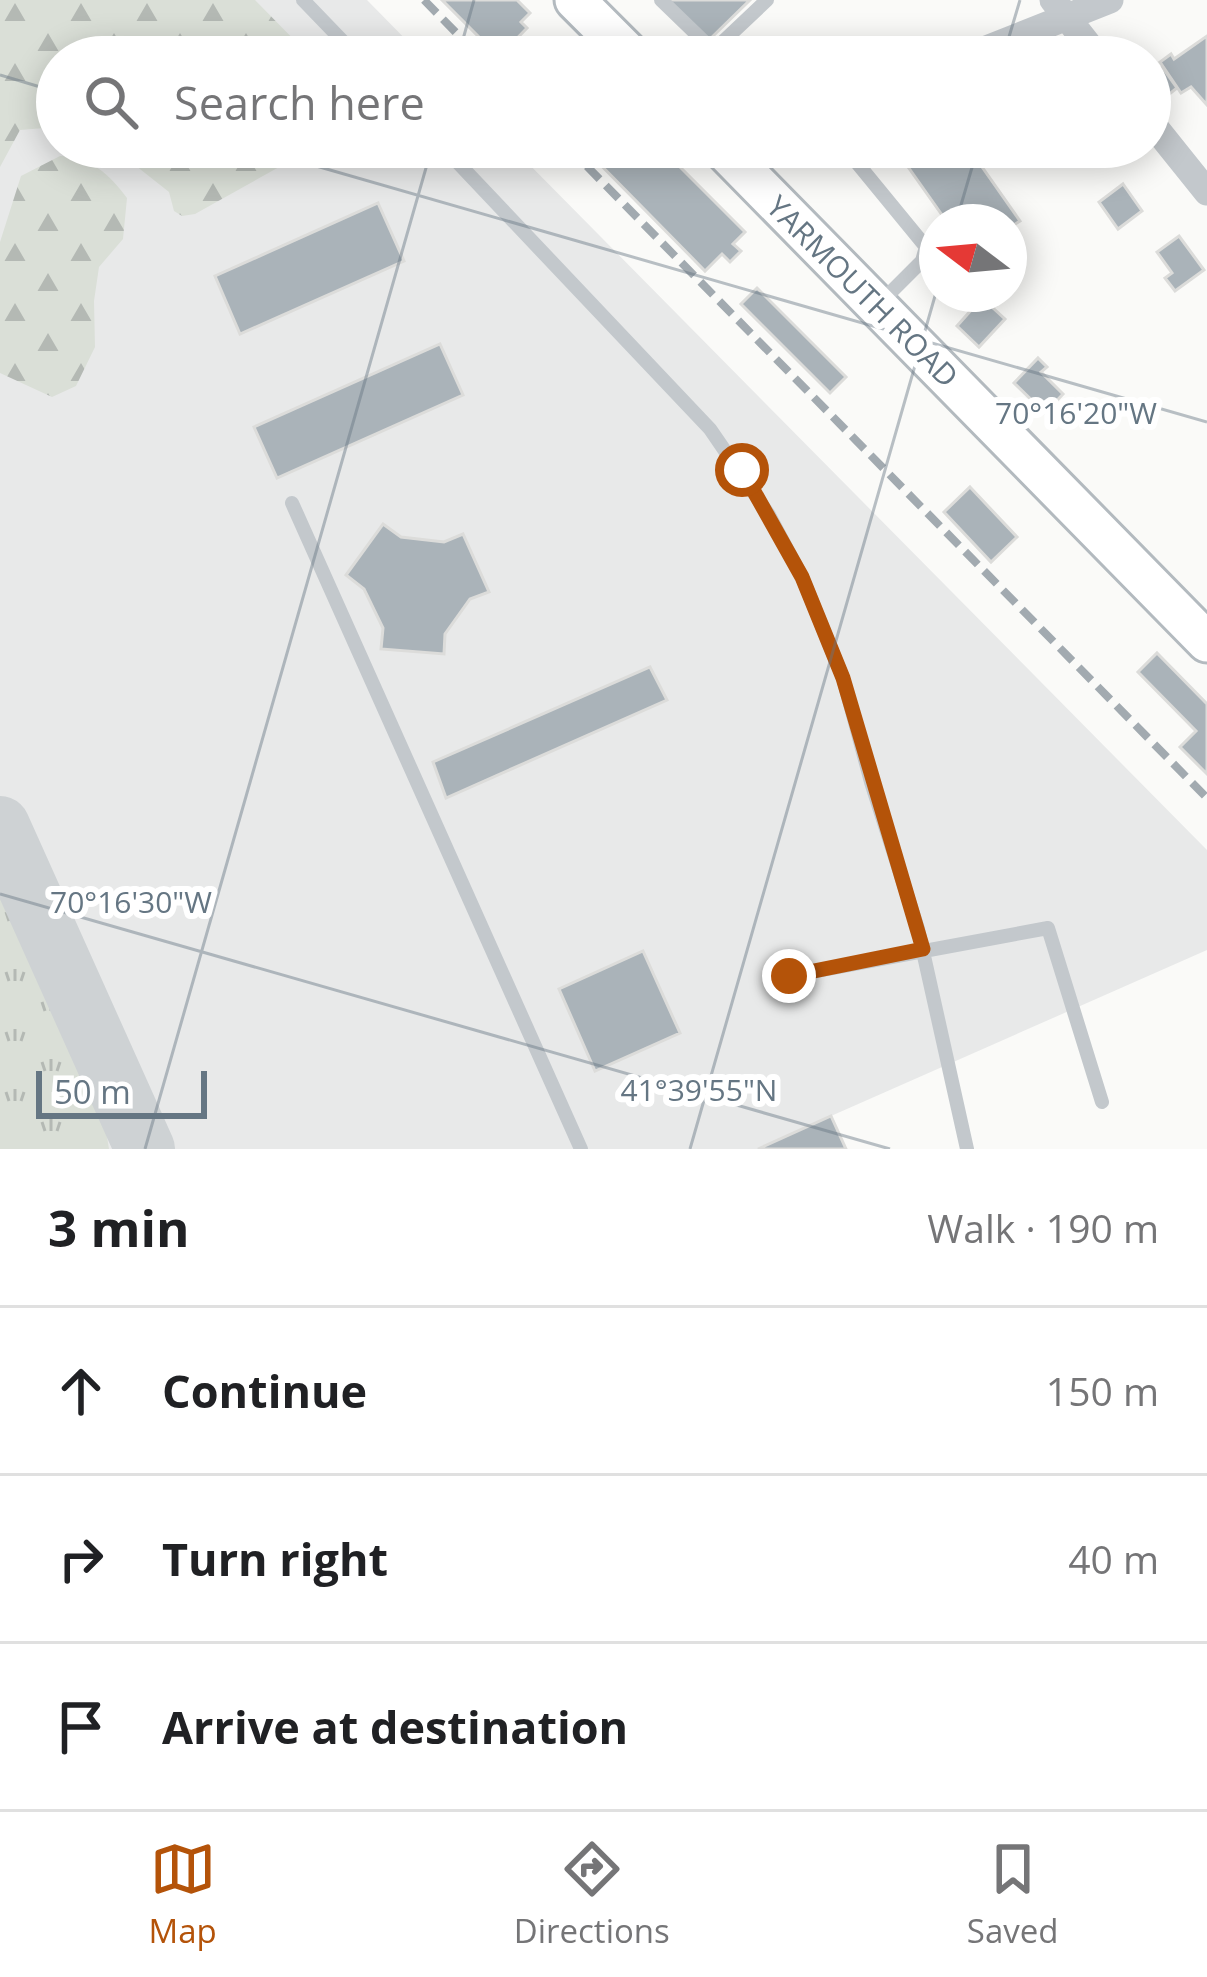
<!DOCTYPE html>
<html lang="en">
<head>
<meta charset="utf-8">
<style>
	body { margin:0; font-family:"Open Sans",sans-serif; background:#f2f2f2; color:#202124 }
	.compass { position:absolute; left:919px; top:204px; width:108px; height:108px; border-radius:50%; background:#fff; box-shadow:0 6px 30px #0003; rotate:286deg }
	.scale { position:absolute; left:36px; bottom:30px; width:171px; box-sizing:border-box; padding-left:12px; border:6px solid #657683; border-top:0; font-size:33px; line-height:42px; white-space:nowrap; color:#657683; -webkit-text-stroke:9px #fff; paint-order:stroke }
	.stop { position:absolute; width:36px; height:36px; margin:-27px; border:9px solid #b45309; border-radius:50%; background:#fff }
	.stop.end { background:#b45309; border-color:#fff; box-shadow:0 3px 12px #0008 }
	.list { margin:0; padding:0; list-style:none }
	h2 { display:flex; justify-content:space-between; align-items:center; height:156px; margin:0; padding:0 48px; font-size:51px }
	h2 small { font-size:39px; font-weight:400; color:#757577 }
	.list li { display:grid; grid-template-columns:78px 1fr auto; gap:36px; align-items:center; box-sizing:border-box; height:168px; padding:0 48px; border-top:3px solid #e0e0e0 }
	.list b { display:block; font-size:45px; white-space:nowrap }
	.list em { font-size:39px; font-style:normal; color:#757577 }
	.icon { flex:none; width:66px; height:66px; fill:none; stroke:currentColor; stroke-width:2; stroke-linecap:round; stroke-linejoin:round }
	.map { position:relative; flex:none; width:1207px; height:1149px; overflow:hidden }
	.search { position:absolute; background:#fff; box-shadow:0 6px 30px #0003; left:36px; right:36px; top:36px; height:132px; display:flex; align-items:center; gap:30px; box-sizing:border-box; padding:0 42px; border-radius:66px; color:#757577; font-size:45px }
	.sheet { height:660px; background:#fff }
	nav { display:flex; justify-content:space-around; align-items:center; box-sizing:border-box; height:168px; border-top:3px solid #e0e0e0; background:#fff; font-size:33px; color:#757577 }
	nav a { display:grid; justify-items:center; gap:6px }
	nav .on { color:#b45309 }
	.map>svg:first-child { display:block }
</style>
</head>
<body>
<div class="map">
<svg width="1207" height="1149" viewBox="0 0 1207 1149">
	<defs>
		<pattern id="grass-tufts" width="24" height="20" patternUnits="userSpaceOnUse" patternTransform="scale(3)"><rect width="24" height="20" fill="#dadfd7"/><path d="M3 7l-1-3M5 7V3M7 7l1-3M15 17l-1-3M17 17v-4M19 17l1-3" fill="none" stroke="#b4b9b4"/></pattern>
		<pattern id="forest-firs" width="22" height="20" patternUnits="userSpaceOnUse" patternTransform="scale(3)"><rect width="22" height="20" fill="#dadfd7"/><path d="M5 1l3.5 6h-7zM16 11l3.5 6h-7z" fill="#b4b9b4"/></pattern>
	</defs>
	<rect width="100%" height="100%" fill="#fafaf8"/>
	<path fill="#e8e9e9" d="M0 0H367L423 57H57V147H512L1207 850V950L831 1116 846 1149H0Z"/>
	<path fill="url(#grass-tufts)" d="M0 877 59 1005 105 1124 109 1149H0Z"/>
	<path fill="url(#forest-firs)" d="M0 0H255L311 57H57V127L20 130 0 167Z
		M112 147H315L195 214 182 216 174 211 169 192Z
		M60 156C91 157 109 174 127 198L123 239 99 267 94 301 95 347 76 386 52 397 0 373V242L21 176Z"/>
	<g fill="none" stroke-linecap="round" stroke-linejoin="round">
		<path stroke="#ced2d4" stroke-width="60" d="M0 826 145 1149"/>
	</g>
	<path fill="#aab3b9" stroke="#dcdcda" stroke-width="3" d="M442 0H517L530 13 521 22 527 28 499 57Z
		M668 0H750L708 41Z
		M1207 36V105L1191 87 1181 93 1160 62 1171 54 1174 59Z
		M1162 67 1177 88 1163 99 1150 81V76Z
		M583 147H660L745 232 733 244 741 251 730 262 722 254 705 271Z
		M894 147H968L1020 221 1009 228V222H947Z
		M1123 184 1142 211 1118 229 1099 202Z
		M378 203 404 261 240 334 215 276Z
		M1179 236 1204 270 1175 291 1165 278 1172 273 1157 252Z
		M757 288 846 377 830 393 741 304Z
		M982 298 1005 319 979 347 957 326Z
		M440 344 463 395 277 478 254 427Z
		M1038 358 1047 367 1041 372 1063 394 1045 413 1014 383Z
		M970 487 1017 537 991 562 944 512Z
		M383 524 401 537 444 542 463 534 489 592 470 599 445 634 444 654 381 649 383 628 364 589 346 575Z
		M1157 653 1207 704V774L1180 747 1196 731 1138 672Z
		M650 667 667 700 446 798 433 762Z
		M643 951 680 1033 595 1071 559 989Z
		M831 1116 846 1149H758Z"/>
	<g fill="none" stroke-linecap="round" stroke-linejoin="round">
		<defs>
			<path id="secondary" d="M575 0 632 57
				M721 147 1207 642"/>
		</defs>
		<use href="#secondary" stroke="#b3babf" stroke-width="45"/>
		<path stroke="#c3c8cc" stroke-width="14" d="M303 0 358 57
			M661 0 720 57
			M713 51 767 0
			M443 147 710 429 769 515 802 577 843 678 871 782 918 929 967 1149
			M844 147 926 247 922 261 881 302
			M1007 147 1011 153
			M292 503 581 1149
			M789 976 1048 928 1102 1102"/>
		<path stroke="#c3c8cc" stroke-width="27" d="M1053 0 1098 57
			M966 57 1110 0
			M1150 121 1207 192"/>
		<use href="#secondary" stroke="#fff" stroke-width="39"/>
		<path stroke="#a2aab0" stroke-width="8" stroke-dasharray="18 9" stroke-linecap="butt" d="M424 0 480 57
			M568 147 1207 798"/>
	</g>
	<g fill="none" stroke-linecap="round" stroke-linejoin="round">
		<path stroke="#b45309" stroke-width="15" d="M742 470 802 577 843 678 923 949 789 976"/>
	</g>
	<path fill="none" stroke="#657683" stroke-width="3" stroke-opacity="0.45" d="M458 57 474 0M1003 57 1020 0M0 75 57 92M250 147 1207 422M956 222 978 147M0 894 890 1149M145 1149 432 147M690 1149 937 289"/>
	<g text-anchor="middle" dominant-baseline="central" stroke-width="12" stroke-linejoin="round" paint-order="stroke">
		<g font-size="30" fill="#657683" stroke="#fff">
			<text transform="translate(863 291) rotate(45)">YARMOUTH ROAD</text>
		</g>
	</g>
	<g font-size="30" text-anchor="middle" fill="#657683" stroke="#fff" stroke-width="12" stroke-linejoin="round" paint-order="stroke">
		<text x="1076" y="424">70°16'20"W</text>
		<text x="131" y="913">70°16'30"W</text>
		<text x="699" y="1101">41°39'55"N</text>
	</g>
</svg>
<svg class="compass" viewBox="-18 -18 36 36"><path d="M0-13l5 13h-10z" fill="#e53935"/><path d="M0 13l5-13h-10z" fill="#757577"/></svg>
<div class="scale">50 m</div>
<div class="stop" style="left:742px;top:470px"></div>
<div class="stop end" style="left:789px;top:976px"></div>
<div class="search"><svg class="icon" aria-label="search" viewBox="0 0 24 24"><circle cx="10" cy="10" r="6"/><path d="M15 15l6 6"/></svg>Search here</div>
</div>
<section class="sheet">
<h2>3 min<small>Walk · 190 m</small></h2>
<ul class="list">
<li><svg class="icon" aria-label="ahead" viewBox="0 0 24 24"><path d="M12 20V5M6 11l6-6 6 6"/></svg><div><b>Continue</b></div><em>150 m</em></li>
<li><svg class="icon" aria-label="right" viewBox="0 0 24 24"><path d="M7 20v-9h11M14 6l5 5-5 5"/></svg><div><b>Turn right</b></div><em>40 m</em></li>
<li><svg class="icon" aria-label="arrive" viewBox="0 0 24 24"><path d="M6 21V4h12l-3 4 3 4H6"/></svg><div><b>Arrive at destination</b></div></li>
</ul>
</section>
<nav>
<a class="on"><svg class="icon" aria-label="map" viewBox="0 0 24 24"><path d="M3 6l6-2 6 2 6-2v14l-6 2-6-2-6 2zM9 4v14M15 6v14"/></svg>Map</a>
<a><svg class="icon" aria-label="directions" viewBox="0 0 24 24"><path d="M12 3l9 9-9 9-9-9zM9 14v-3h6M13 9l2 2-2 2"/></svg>Directions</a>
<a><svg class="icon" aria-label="saved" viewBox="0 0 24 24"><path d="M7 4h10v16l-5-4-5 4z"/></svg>Saved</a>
</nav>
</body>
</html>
